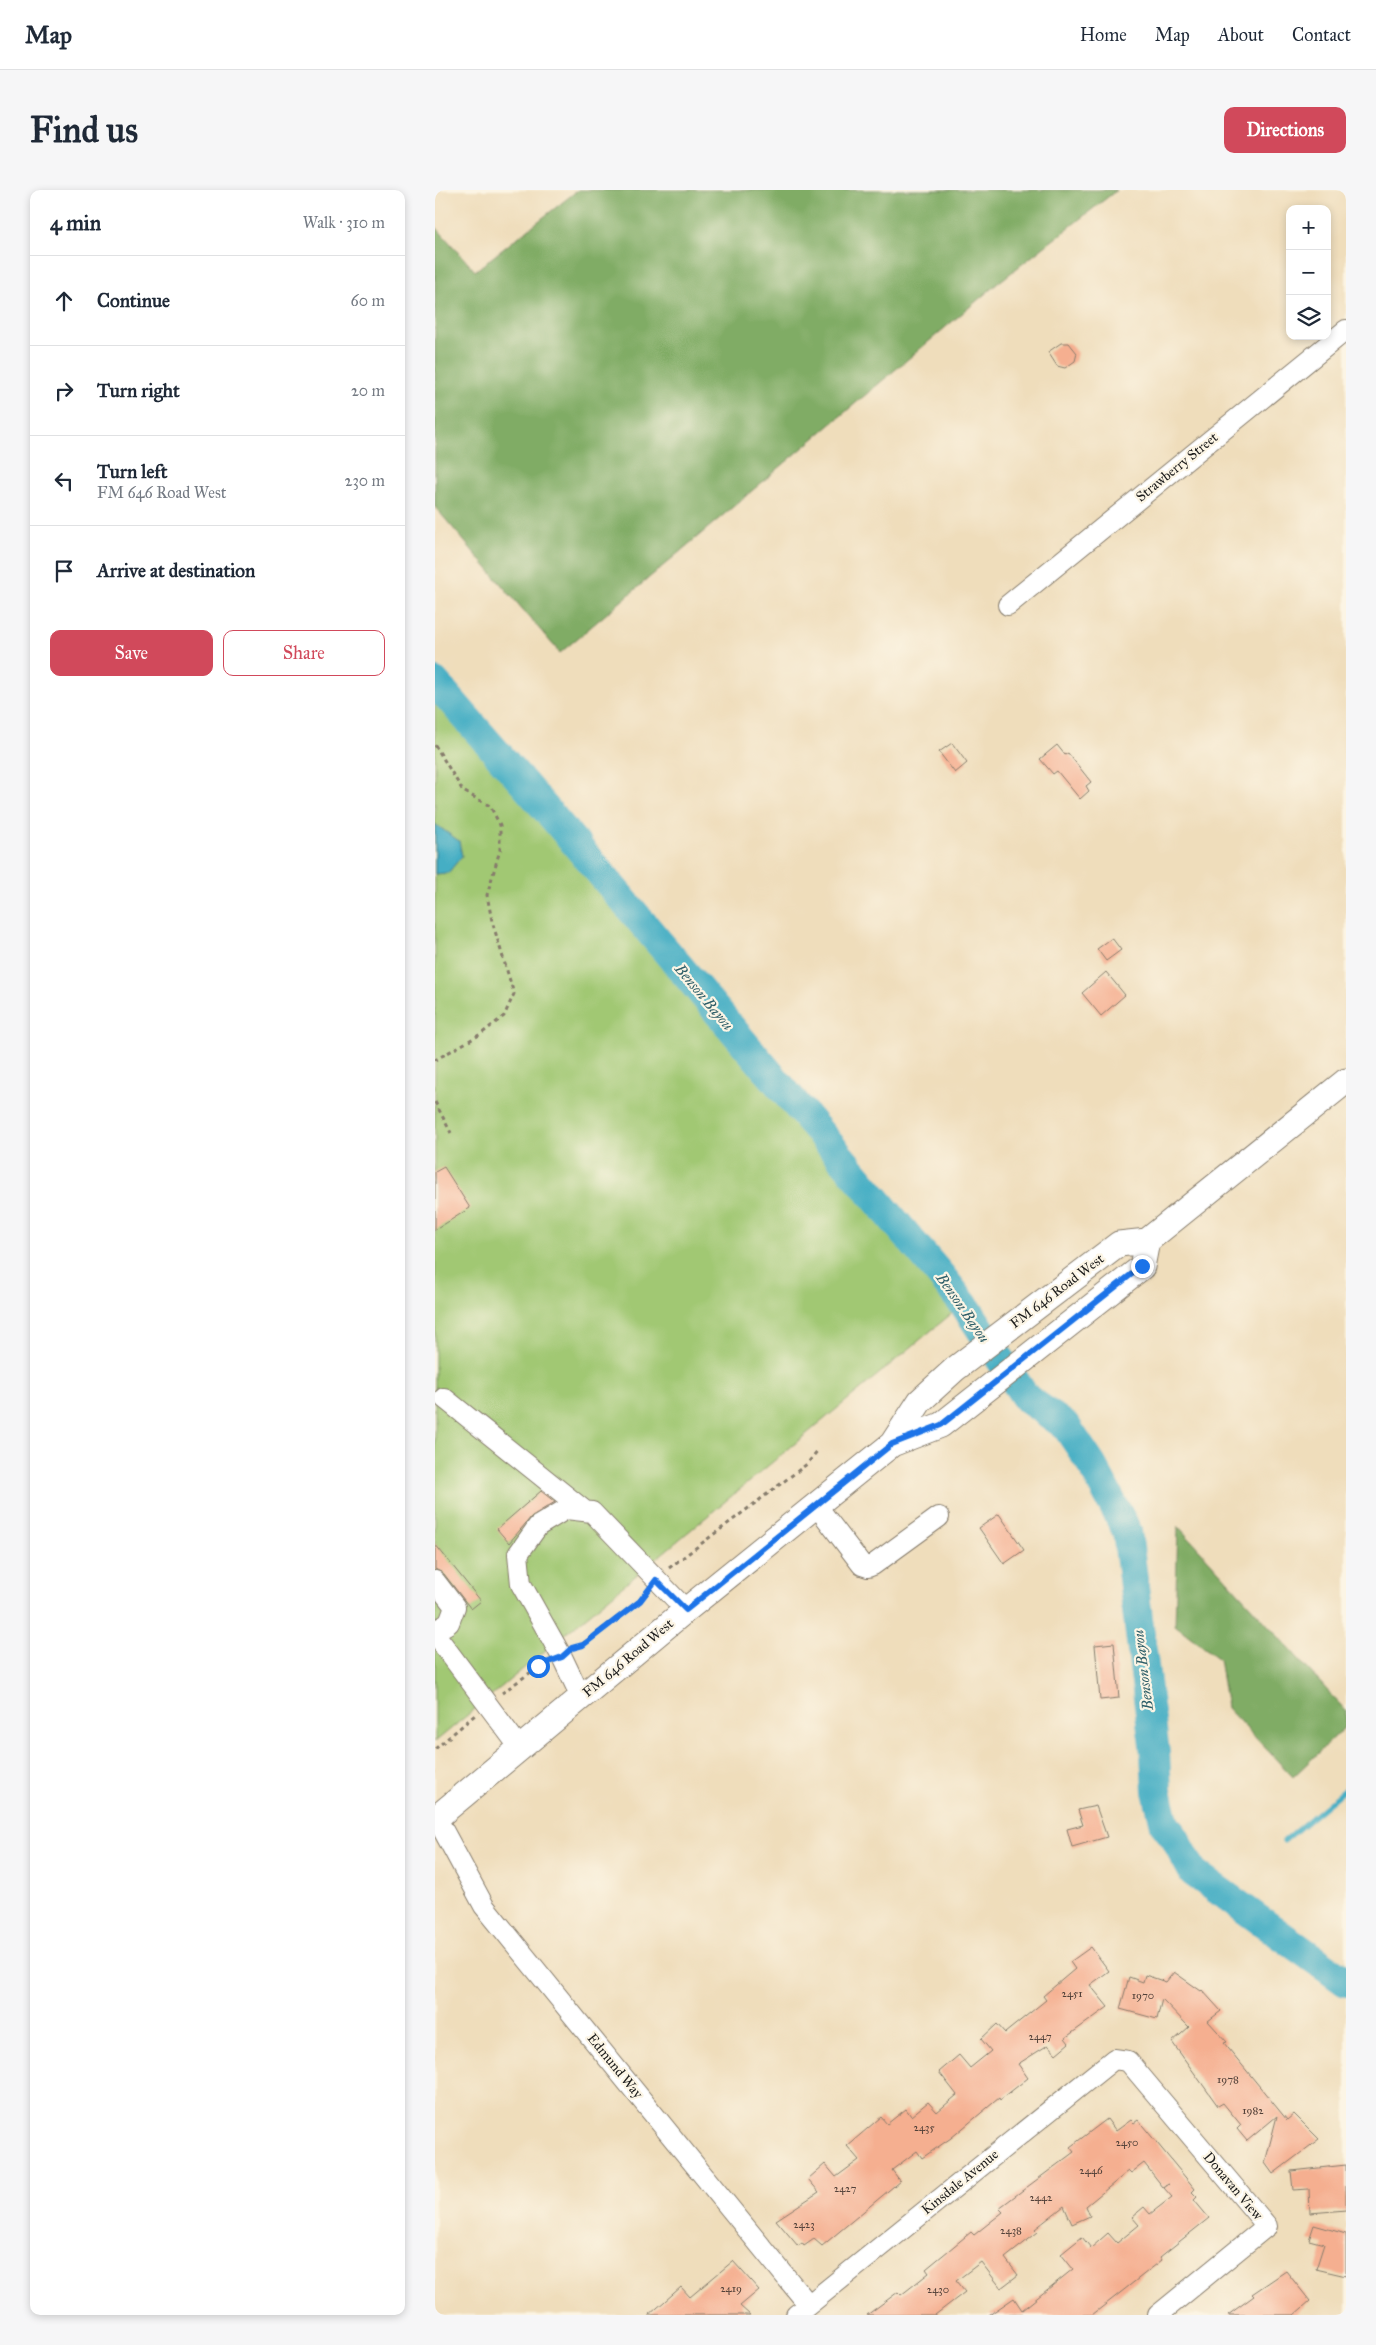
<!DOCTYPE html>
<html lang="en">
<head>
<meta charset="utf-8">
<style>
	body { margin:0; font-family:"IM FELL Great Primer",serif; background:#f6f6f7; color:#1f2937 }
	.controls { position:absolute; right:15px; top:15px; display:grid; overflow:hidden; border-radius:10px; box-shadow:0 2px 8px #0003 }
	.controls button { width:45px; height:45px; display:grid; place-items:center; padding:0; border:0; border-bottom:1px solid #e0e1e3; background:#fff; color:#1f2937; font:25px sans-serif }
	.stop { position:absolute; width:15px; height:15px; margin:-11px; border:4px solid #1a73e8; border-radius:50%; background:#fff }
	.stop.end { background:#1a73e8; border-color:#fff; box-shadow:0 1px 5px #0008 }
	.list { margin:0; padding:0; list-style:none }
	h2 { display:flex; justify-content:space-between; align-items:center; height:65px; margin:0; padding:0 20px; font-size:21px }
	h2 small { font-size:16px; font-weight:400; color:#747a83 }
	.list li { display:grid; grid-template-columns:32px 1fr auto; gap:15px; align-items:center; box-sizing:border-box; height:90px; padding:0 20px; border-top:1px solid #e0e1e3 }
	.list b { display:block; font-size:19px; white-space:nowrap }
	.list p { margin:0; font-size:16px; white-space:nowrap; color:#747a83 }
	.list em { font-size:16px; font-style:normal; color:#747a83 }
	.actions { display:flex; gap:10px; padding:15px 20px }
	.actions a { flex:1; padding:11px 0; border:1px solid #d1495b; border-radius:10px; text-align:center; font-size:18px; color:#d1495b }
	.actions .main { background:#d1495b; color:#fff }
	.icon { flex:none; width:28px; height:28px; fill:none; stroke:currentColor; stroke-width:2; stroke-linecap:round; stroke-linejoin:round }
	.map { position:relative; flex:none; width:911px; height:2125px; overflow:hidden; border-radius:10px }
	header { display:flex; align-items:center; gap:30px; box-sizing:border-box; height:70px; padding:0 25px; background:#fff; border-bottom:1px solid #e0e1e3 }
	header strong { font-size:24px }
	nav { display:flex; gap:28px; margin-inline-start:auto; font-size:18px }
	.intro { display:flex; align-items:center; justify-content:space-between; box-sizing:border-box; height:120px; padding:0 30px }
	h1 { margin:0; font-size:35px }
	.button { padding:12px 22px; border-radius:10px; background:#d1495b; color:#fff; font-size:18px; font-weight:700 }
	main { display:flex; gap:30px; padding:0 30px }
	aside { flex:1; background:#fff; border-radius:10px; box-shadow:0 2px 8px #0003 }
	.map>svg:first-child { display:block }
</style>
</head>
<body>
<header>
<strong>Map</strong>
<nav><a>Home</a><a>Map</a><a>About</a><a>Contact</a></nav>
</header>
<div class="intro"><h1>Find us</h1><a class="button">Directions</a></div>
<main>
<aside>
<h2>4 min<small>Walk · 310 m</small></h2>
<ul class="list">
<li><svg class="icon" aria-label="ahead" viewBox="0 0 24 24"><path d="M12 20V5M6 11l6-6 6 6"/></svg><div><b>Continue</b></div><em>60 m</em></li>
<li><svg class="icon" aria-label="right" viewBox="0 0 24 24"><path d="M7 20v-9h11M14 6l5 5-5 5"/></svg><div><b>Turn right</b></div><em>20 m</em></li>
<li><svg class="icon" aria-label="left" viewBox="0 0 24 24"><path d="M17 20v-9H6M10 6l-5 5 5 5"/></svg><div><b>Turn left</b><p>FM 646 Road West</p></div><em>230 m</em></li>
<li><svg class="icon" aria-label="arrive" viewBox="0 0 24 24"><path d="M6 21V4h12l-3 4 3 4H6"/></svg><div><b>Arrive at destination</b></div></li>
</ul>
<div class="actions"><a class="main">Save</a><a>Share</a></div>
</aside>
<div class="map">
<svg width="911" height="2125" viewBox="0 0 911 2125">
	<rect width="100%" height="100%" fill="#fcf5e5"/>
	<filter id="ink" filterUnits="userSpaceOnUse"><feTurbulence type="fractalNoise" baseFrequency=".02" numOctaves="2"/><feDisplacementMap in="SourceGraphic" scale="10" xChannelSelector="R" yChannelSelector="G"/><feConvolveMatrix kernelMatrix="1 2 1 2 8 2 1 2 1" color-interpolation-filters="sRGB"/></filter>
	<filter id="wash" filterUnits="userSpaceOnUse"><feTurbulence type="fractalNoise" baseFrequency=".0096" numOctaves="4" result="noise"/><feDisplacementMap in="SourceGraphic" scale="20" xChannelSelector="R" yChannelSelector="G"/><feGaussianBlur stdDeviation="1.12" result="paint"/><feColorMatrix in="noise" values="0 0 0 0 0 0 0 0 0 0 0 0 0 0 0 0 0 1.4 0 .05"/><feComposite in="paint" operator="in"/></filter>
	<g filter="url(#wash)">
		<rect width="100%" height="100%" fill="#efddbb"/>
		<path fill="#a1c873" stroke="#5e7248" d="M0 494 527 1115 0 1552Z"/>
		<path fill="#80ac65" stroke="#4e6440" d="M143 0H682L563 93 125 463 0 317V36L40 81Z
			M743 1336 911 1521V1536L858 1587 792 1518 784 1469 740 1435Z"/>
		<path fill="#45aec4" stroke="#306570" d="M0 634 24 651 27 666 13 683 0 684Z"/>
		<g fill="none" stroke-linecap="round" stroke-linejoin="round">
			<path stroke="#45aec4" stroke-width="5" d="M849 1651 911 1599
				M812 1723 815 1717"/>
			<path stroke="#45aec4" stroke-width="30" d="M0 492 117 626 507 1087 533 1120 591 1208 631 1236 657 1275 692 1341 720 1563 722 1601 730 1635 740 1648 758 1682 911 1792"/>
		</g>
		<g id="blocks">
			<path fill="#f5af90" d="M626 153H634L642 163 640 171 630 178 622 176 613 162Z
				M517 553 532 573 520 583 504 562Z
				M622 555 630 565 633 563 656 592 651 596 654 601 645 609 622 581 618 584 605 569Z
				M677 748 686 760 671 771 662 759Z
				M671 782 690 805 666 826 647 803Z
				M9 977 35 1018 0 1040V982Z
				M106 1301 120 1312 97 1326 74 1353 62 1339Z
				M564 1324 589 1360 569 1374 544 1338Z
				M0 1354 46 1411 36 1419 9 1384 0 1379Z
				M679 1453 684 1508 665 1510 660 1455Z
				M661 1616 672 1647 637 1657 632 1639 648 1635 643 1620Z
				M656 1757 674 1781 655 1795 673 1817 630 1848 634 1853 621 1864 613 1855 583 1874 593 1888 565 1910 564 1908 516 1948 487 1968 482 1961 457 1980 465 1991 387 2056 379 2049 369 2056 367 2053 363 2056 341 2030 384 2002 373 1989 390 1974 401 1987 424 1970 412 1956 446 1927 452 1934 471 1919 476 1926 493 1912 502 1922 522 1905 504 1882 524 1865 535 1878 556 1861 546 1849 562 1834 570 1843 611 1810 608 1806 640 1779 635 1772Z
				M739 1782 766 1801 767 1800 786 1821 773 1831 792 1852 789 1853 852 1930 859 1924 884 1949 838 1984 830 1973 842 1926 812 1951 802 1939 806 1935 788 1913 783 1916 737 1852 754 1837 727 1809 722 1829 685 1819 694 1787 708 1792 710 1785 731 1792Z
				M672 1929 681 1941 696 1930 699 1933 703 1930 760 1999 757 2002 762 2007 759 2010 774 2028 725 2067 727 2070 657 2125H554L579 2108 587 2120 638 2079 626 2064 647 2047 656 2058 673 2043 682 2053 704 2035 697 2027 709 2017 715 2024 737 2007 729 1998 734 1994 728 1997 709 1973 696 1983 694 1981 690 1984 651 2016 655 2026 637 2034 629 2016 600 2039 603 2042 570 2068 583 2085 566 2098 546 2072 521 2091 530 2102 500 2125H432L463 2102 466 2105 494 2083 491 2079 536 2042 539 2045 568 2022 564 2018 639 1962 635 1957Z
				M911 1975V2020L875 2023 874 1999 858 2000 856 1981Z
				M879 2035 911 2044V2086L881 2079 889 2054 874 2050Z
				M298 2071 324 2100 305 2116 315 2125H214L246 2097 255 2107Z
				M851 2081 875 2111 859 2125H793L819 2106 817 2104Z"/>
		</g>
	</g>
	<g filter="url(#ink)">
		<use href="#blocks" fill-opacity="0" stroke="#867c6c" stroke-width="1"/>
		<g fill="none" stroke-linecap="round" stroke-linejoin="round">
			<defs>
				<path id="minor" d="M573 415 911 140
					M9 1208 150 1321
					M381 1315 427 1375 433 1377 438 1375 504 1327
					M0 1391 20 1417 14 1433 0 1441
					M0 1444 85 1558
					M146 1507 127 1467 86 1394 83 1364 103 1336 131 1319 157 1322 251 1420
					M1 1627 49 1716 373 2114
					M361 2125 679 1869 693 1871 832 2036 723 2125"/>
				<path id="major" d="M457 1254 485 1211 520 1179 684 1054 712 1051 911 891
					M0 1629 251 1420 457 1254 506 1235 707 1077 712 1051"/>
			</defs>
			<use href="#minor" stroke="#867c6c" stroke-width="22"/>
			<use href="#major" stroke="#867c6c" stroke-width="27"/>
			<path stroke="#867c6c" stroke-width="3" stroke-dasharray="4 4" stroke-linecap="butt" d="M0 555 28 601 55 616 65 635V660L52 705 57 731 79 804 69 826 46 844 0 870
				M0 912 16 943
				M234 1378 372 1274 383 1260
				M140 1457 147 1455 205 1411 212 1402
				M67 1503 103 1477 111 1473
				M0 1559 40 1525"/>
			<use href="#minor" stroke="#fff" stroke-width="20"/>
			<use href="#major" stroke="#fff" stroke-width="25"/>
		</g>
	</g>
	<g fill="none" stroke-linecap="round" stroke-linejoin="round" filter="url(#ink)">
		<path stroke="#1a73e8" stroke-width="6" d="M103 1476 127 1467 137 1458 148 1455 205 1411 221 1390 251 1420 457 1254 506 1235 707 1076"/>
	</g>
	<g text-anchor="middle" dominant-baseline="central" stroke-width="4.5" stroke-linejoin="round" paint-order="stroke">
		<g font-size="11" fill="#524139">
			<text x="637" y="1803">2451</text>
			<text x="708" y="1805">1970</text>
			<text x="605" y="1846">2447</text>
			<text x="793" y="1889">1978</text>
			<text x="818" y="1920">1982</text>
			<text x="489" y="1937">2435</text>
			<text x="692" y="1952">2450</text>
			<text x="656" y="1980">2446</text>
			<text x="410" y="1998">2427</text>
			<text x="606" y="2007">2442</text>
			<text x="369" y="2034">2423</text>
			<text x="576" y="2040">2438</text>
			<text x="296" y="2098">2419</text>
			<text x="503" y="2099">2430</text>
		</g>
		<g font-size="14" fill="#1c1c1c" stroke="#fcf5e5">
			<text transform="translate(742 277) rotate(-39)">Strawberry Street</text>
			<text transform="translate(622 1101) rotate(-37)">FM 646 Road West</text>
			<text transform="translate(193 1468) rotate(-40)">FM 646 Road West</text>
			<text transform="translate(180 1876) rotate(51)">Edmund Way</text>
			<text transform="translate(525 1992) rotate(-39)">Kinsdale Avenue</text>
			<text transform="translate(798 1996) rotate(50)">Donavan View</text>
		</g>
		<g font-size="15" font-style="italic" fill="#2e5e68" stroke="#fcf5e5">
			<text transform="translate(269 807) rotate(50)">Benson Bayou</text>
			<text transform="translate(528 1118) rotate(55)">Benson Bayou</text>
			<text transform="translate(708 1480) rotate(-97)">Benson Bayou</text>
		</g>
	</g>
</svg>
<div class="controls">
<button>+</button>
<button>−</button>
<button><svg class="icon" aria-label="layers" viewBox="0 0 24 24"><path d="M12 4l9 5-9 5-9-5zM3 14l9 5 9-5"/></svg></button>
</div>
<div class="stop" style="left:103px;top:1476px"></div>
<div class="stop end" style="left:707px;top:1076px"></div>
</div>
</main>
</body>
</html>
